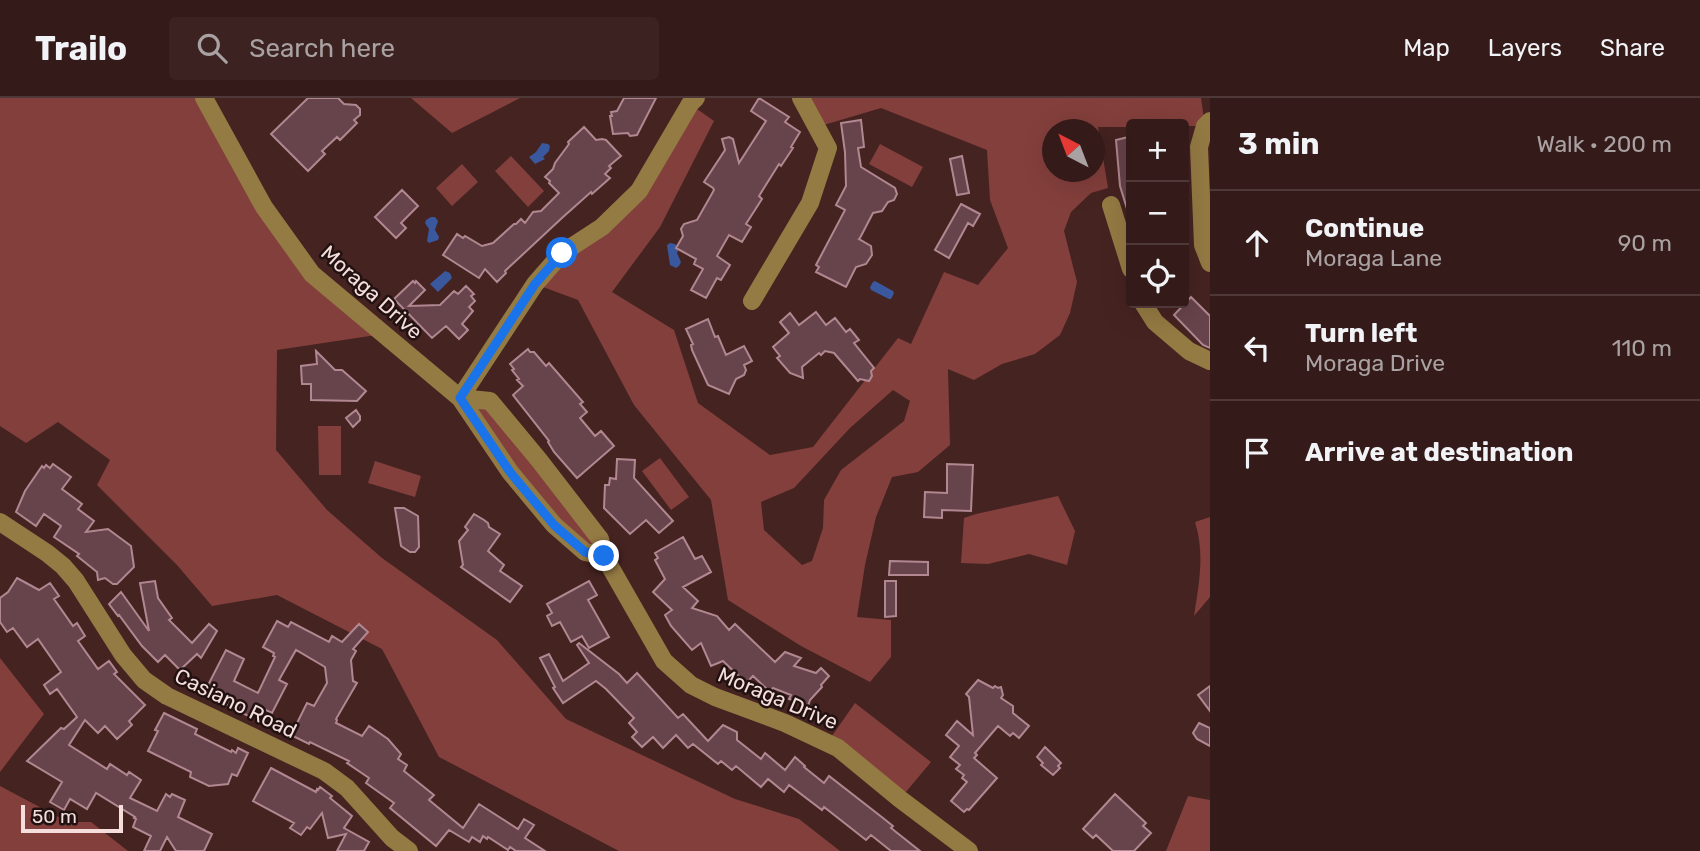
<!DOCTYPE html>
<html lang="en">
<head>
<meta charset="utf-8">
<style>
	body { margin:0; font-family:Rubik,sans-serif; background:#3c2322; color:#f1f3f6 }
	.controls { position:absolute; right:21px; top:21px; display:grid; overflow:hidden; border-radius:7px; box-shadow:0 7px 28px #0002 }
	.controls button { width:63px; height:63px; display:grid; place-items:center; padding:0; border:0; border-bottom:2px solid #4e3838; background:#341a19; color:#f1f3f6; font:35px sans-serif }
	.compass { position:absolute; left:1042px; top:21px; width:63px; height:63px; border-radius:50%; background:#341a19; box-shadow:0 7px 28px #0002; rotate:318deg }
	.scale { position:absolute; left:21px; bottom:18px; width:102px; box-sizing:border-box; padding-left:7px; border:4px solid #f5dedb; border-top:0; font-size:19px; line-height:24px; white-space:nowrap; color:#f5dedb; -webkit-text-stroke:5px #211211; paint-order:stroke }
	.stop { position:absolute; width:21px; height:21px; margin:-16px; border:5px solid #1a73e8; border-radius:50%; background:#fff }
	.stop.end { background:#1a73e8; border-color:#fff; box-shadow:0 2px 7px #0008 }
	.list { margin:0; padding:0; list-style:none }
	h2 { display:flex; justify-content:space-between; align-items:center; height:91px; margin:0; padding:0 28px; font-size:30px }
	h2 small { font-size:23px; font-weight:400; color:#a9a1a2 }
	.list li { display:grid; grid-template-columns:46px 1fr auto; gap:21px; align-items:center; box-sizing:border-box; height:105px; padding:0 28px; border-top:2px solid #4e3838 }
	.list b { display:block; font-size:26px; white-space:nowrap }
	.list p { margin:0; font-size:23px; white-space:nowrap; color:#a9a1a2 }
	.list em { font-size:23px; font-style:normal; color:#a9a1a2 }
	.icon { flex:none; width:38px; height:38px; fill:none; stroke:currentColor; stroke-width:2; stroke-linecap:round; stroke-linejoin:round }
	.map { position:relative; flex:none; width:1210px; height:753px; overflow:hidden }
	header { display:flex; align-items:center; gap:42px; box-sizing:border-box; height:98px; padding:0 35px; background:#341a19; border-bottom:2px solid #4e3838 }
	header strong { font-size:33px }
	nav { display:flex; gap:38px; margin-inline-start:auto; font-size:24px }
	.search { width:490px; height:63px; background:#3c2322; display:flex; align-items:center; gap:18px; box-sizing:border-box; padding:0 24px; border-radius:7px; color:#a9a1a2; font-size:26px }
	main { display:flex }
	aside { flex:1; background:#341a19 }
	.map>svg:first-child { display:block }
</style>
</head>
<body>
<header>
<strong>Trailo</strong>
<div class="search"><svg class="icon" aria-label="search" viewBox="0 0 24 24"><circle cx="10" cy="10" r="6"/><path d="M15 15l6 6"/></svg>Search here</div>
<nav><a>Map</a><a>Layers</a><a>Share</a></nav>
</header>
<main>
<div class="map">
<svg width="1210" height="753" viewBox="0 0 1210 753">
	<rect width="100%" height="100%" fill="#452321"/>
	<path fill="#833f3c" fill-rule="evenodd" d="M0 0H204L312 176 383 236 277 252 276 352 327 412 382 460 497 542 566 621 735 701 799 721 840 753H619L439 659 382 551 277 497 212 508 177 467 97 387 110 362 58 324 26 345 0 328Z
		M411 0H520L452 35Z
		M801 0H1201L1205 28H1184V26H1131V29H1098L1108 90 1091 95 1071 114 1064 133 1077 184 1070 215 1060 237 1035 256 1002 266 974 282 948 271 950 347 918 374 892 379 876 419 865 467 857 519 891 522V559L870 584 801 548 728 502 711 402 634 307 578 202 535 186 639 93 690 6 714 23 660 129 612 194 674 232 698 305 770 357 813 349 898 240 911 246 944 174 978 187 1008 150 990 102 987 52 881 10 817 29ZM1052 32H1094V74H1052ZM893 292 910 303 904 323 841 372 824 402 823 430 812 463 802 467 764 432 761 404 794 390 850 330Z
		M880 46 923 69 912 89 869 66Z
		M511 58 544 93 528 109 495 73Z
		M462 66 478 84 452 108 436 90Z
		M460 300 490 303 600 441 585 454Z
		M318 328H341V377H319Z
		M660 360 689 399 671 412 642 373Z
		M375 363 421 378 415 399 368 385Z
		M1058 398 1075 433 1067 467 1029 456 988 466 961 465 964 420 976 416Z
		M1210 419V499L1194 518C1199 485 1205 456 1195 424Z
		M0 560 44 616 0 674Z
		M855 605 931 664 900 701 827 645Z
		M0 688 68 724H91L128 753H0Z
		M1188 698 1210 702V753H1166Z"/>
	<path fill="#39589d" d="M542 45 548 46 550 48 549 53 543 59 545 61 535 66 529 59 536 54Z
		M431 119H435L438 123 435 132 439 139 438 142 429 145 427 143 429 131 425 125 426 122Z
		M670 145 675 146 679 150 677 155 681 164 679 168 676 170 670 167 667 147Z
		M445 173 450 175 452 180 438 194 430 186Z
		M875 183 893 193 894 195 891 201H889L871 192 870 189 873 184Z"/>
	<path fill="#67434b" stroke="#b18891" stroke-width="2" d="M308 0H338L344 6 356 7 360 11V17L354 22 357 25 340 42 337 39 322 53 325 56 308 73 271 36Z
		M624 0H656L637 37 630 38 628 35 613 36 610 18H612L611 14 617 13Z
		M759 0 789 19 785 24 800 34 791 49 793 50 781 68 779 66 759 98 762 101 746 126 751 129 742 144 729 137 717 158 730 167 721 182 717 180 706 200 691 192 703 171 694 166 696 161 676 150 683 138 681 131 684 126 697 122 714 92 713 90 704 84 725 52 722 41 729 39 733 41 739 65 766 23 751 13Z
		M861 22 864 49 858 50 861 69 895 90 897 96 894 102 888 104 882 113 873 115 860 140 859 141 871 148 872 157 866 166 856 169 846 189 816 174 819 169 816 167 845 112 836 107 846 88 845 54 841 25Z
		M584 29 596 42 602 41 606 42 621 58 609 68 611 70 605 76 610 80 592 96 591 94 563 119 505 173 506 175 497 184 485 171 479 180 443 157 457 136 463 140 465 138 482 148 493 145 514 126H516L521 121 525 125 533 114 541 113 559 95 549 85 550 83 545 79 553 71 555 65 569 46 568 44Z
		M1128 39 1129 65H1127L1131 95V114H1128L1120 88 1116 42Z
		M962 58 969 95 957 97 950 61Z
		M402 92 418 108 401 125 406 130 396 140 375 119Z
		M961 106 980 116 973 128 968 125 949 160 935 152Z
		M413 183 415 185 416 183 425 192 409 208 440 207 454 193 458 196 466 188 474 196 471 198 475 203 469 209 473 213 462 226 468 232 459 241 446 228 432 240 394 201Z
		M1191 199 1210 218V250L1203 247 1174 217Z
		M816 214 826 227 835 220 846 234 850 231 859 242 854 245 874 270 871 273 872 278 869 283 860 281 858 283 834 255 825 253 821 257 819 255 802 269 803 280 790 275 777 260 780 258 773 249 789 235 780 224 790 215 799 227Z
		M708 221 715 239 718 238 726 257 744 248 752 263 744 267 746 272 744 277 736 281 729 296 708 287 692 252 691 247 693 246 686 231Z
		M528 251 530 254H534L546 268 549 265 583 304 580 306 587 314 580 320 595 338 601 333 614 348 577 380 554 354 548 344 549 343 513 297 523 288 517 282 519 281 512 272 514 271 510 266Z
		M316 253 335 272H342L366 293 357 303 311 302V286H302L301 268 317 266Z
		M356 312 360 318V322L353 329 346 320Z
		M617 361 635 362 634 380 673 423 659 435 646 422 630 436 604 410 605 387H609L610 380 616 381Z
		M53 366 71 379 62 391 82 406 78 411 94 423 86 434 108 431 131 448 134 469 117 486H113L105 480 98 482 97 474 77 458 79 456 54 439 61 428 44 416 36 428 16 414 25 393 42 368 44 370 46 367 50 370Z
		M947 366 973 367 971 413 942 412V420L924 419 925 394 947 395Z
		M395 410H404L418 418 419 449 415 454H410L401 448Z
		M474 416 484 422 488 425 489 429 500 436 488 453 504 467 500 473 522 488 510 504 461 469 463 467 459 443 468 432 465 429Z
		M683 439 695 461 702 458 711 474 683 489 698 503 692 510 717 518 729 532 735 526 775 564 785 554 801 560 794 568 816 575 821 570 829 578 821 587 822 589 810 602 808 608 789 601 791 597 773 590 770 594 753 578 746 585 723 563 711 568 701 545 692 552 671 528 665 517 672 512 653 494 665 481 655 462 658 460 655 455Z
		M890 463 928 464V477H889Z
		M17 480 39 492 50 485 59 498 54 501 73 528 77 525 85 538 78 543 98 571 109 563 117 574 114 576 145 607 129 623 132 627 117 641 105 628 98 635 85 622 69 647 107 671 110 666 127 677 129 674 141 682 130 700 157 713 166 696 170 699 172 696 185 702 178 719 212 736 204 753H176L167 739 160 753H144L151 738 133 729 136 721 134 720 135 719 96 695 87 711 70 701 64 712 50 704 62 684 27 663 61 630 64 631 77 619 57 591 50 596 44 587 61 574 38 541 27 549 13 530 7 534 0 524V500L8 494Z
		M155 483 158 500 172 520 169 522 192 545 209 526 217 533 201 560 197 556 180 572 165 557 158 564 142 548 119 517 118 518 109 506 121 494 149 533 140 485Z
		M589 483 597 497 588 502 609 539 589 550 582 538 571 544 560 524 552 528 547 518 552 515 547 506Z
		M885 483H896V518L885 519Z
		M277 523 288 529 291 524 329 544 332 538 342 544 359 526 368 534 353 551 356 553 351 562 353 583 357 585 336 621 337 622 336 625 362 638 369 628 388 641 401 656 398 661 407 667 404 673 434 697 429 702 463 730 479 706 518 731 524 721 534 727 525 740 545 753H516L510 749 508 752 488 739 487 741 483 738 480 744 472 739 469 744 449 732 436 748 390 710 394 705 366 685 369 680 347 665 349 663 310 644 309 646 291 637 307 605 314 608 327 585 325 569 296 552 279 582 287 586 272 615 266 612 264 616 254 611 250 619 204 595 226 552 244 561 234 583 258 595 275 559 273 558 274 555 263 549Z
		M579 545 619 576 627 585 637 575 678 620 683 616 708 643 723 627 737 634V642L761 661 765 655 785 672 795 659 805 668 804 669 824 685 829 678 883 720 893 728 891 730 920 753H891L871 737 866 742 824 709 822 712 789 687 784 694 768 681 761 689 736 668 732 672 721 663 718 666 693 646 688 650 676 637 663 650 653 639 642 649 632 639 637 634 629 625 634 620 606 591 596 583 563 605 553 590 555 589 540 560 549 556 563 583 589 565 577 547Z
		M978 582 993 590 995 588 998 590 1001 589 1003 597 1001 600 1013 608V615L1029 628 1019 640 1013 635 1010 638 998 628 975 655 977 657 974 660 997 680 969 712 967 711 964 714 951 703 967 684 962 680 964 677 956 671 960 667 950 659 959 648 946 637 957 623 973 637 969 599 966 596Z
		M1210 588V613L1198 597Z
		M164 615 197 631 195 636 231 654 232 652 236 655 238 650 248 655 237 678 232 676 228 686 209 688 190 679 191 674 148 653 158 633 155 632Z
		M1199 625 1210 630V648L1197 641 1193 635Z
		M1045 649 1061 665 1058 668 1060 670 1053 677 1041 667 1043 665 1037 659Z
		M271 670 316 694 317 691 318 692 320 689 332 698 330 700 352 718 344 730 369 744 364 753H337L346 736 328 740 322 715 310 731 307 729 301 737 290 730 294 725 253 703Z
		M1115 696 1146 725 1143 728 1151 735 1134 753H1113L1096 737 1093 740 1083 731Z"/>
	<g fill="none" stroke-linecap="round" stroke-linejoin="round">
		<path stroke="#947a43" stroke-width="18" d="M204 0 264 109 312 176 460 300 510 374 554 427 585 454 604 458
			M1210 23 1205 28 1199 49 1203 147 1210 165
			M1111 107 1131 171
			M752 203 810 105 828 50 801 0
			M1143 205 1155 224 1189 253 1210 263
			M460 300 490 303 539 362 600 441 604 458 664 563 691 587 715 599 785 625 838 650 900 701 969 753
			M460 300 535 186 562 155 602 129 639 93 690 6 696 0
			M0 424 47 455 63 468 76 483 123 557 144 582 167 598 324 673 347 690 392 740 409 753"/>
	</g>
	<g fill="none" stroke-linecap="round" stroke-linejoin="round">
		<path stroke="#1a73e8" stroke-width="9" d="M562 155 535 186 460 300 510 374 554 427 585 454 604 458"/>
	</g>
	<g text-anchor="middle" dominant-baseline="central" stroke-width="5" stroke-linejoin="round" paint-order="stroke">
		<g font-size="21" fill="#f5dedb" stroke="#211211">
			<text transform="translate(372 194) rotate(42)">Moraga Drive</text>
			<text transform="translate(778 600) rotate(23)">Moraga Drive</text>
			<text transform="translate(236 605) rotate(26)">Casiano Road</text>
		</g>
	</g>
</svg>
<div class="controls">
<button>+</button>
<button>−</button>
<button><svg class="icon" aria-label="locate" viewBox="0 0 24 24"><circle cx="12" cy="12" r="6"/><path d="M12 2v4M12 18v4M2 12h4M18 12h4"/></svg></button>
</div>
<svg class="compass" viewBox="-18 -18 36 36"><path d="M0-13l5 13h-10z" fill="#e53935"/><path d="M0 13l5-13h-10z" fill="#a9a1a2"/></svg>
<div class="scale">50 m</div>
<div class="stop" style="left:562px;top:155px"></div>
<div class="stop end" style="left:604px;top:458px"></div>
</div>
<aside>
<h2>3 min<small>Walk · 200 m</small></h2>
<ul class="list">
<li><svg class="icon" aria-label="ahead" viewBox="0 0 24 24"><path d="M12 20V5M6 11l6-6 6 6"/></svg><div><b>Continue</b><p>Moraga Lane</p></div><em>90 m</em></li>
<li><svg class="icon" aria-label="left" viewBox="0 0 24 24"><path d="M17 20v-9H6M10 6l-5 5 5 5"/></svg><div><b>Turn left</b><p>Moraga Drive</p></div><em>110 m</em></li>
<li><svg class="icon" aria-label="arrive" viewBox="0 0 24 24"><path d="M6 21V4h12l-3 4 3 4H6"/></svg><div><b>Arrive at destination</b></div></li>
</ul>
</aside>
</main>
</body>
</html>
